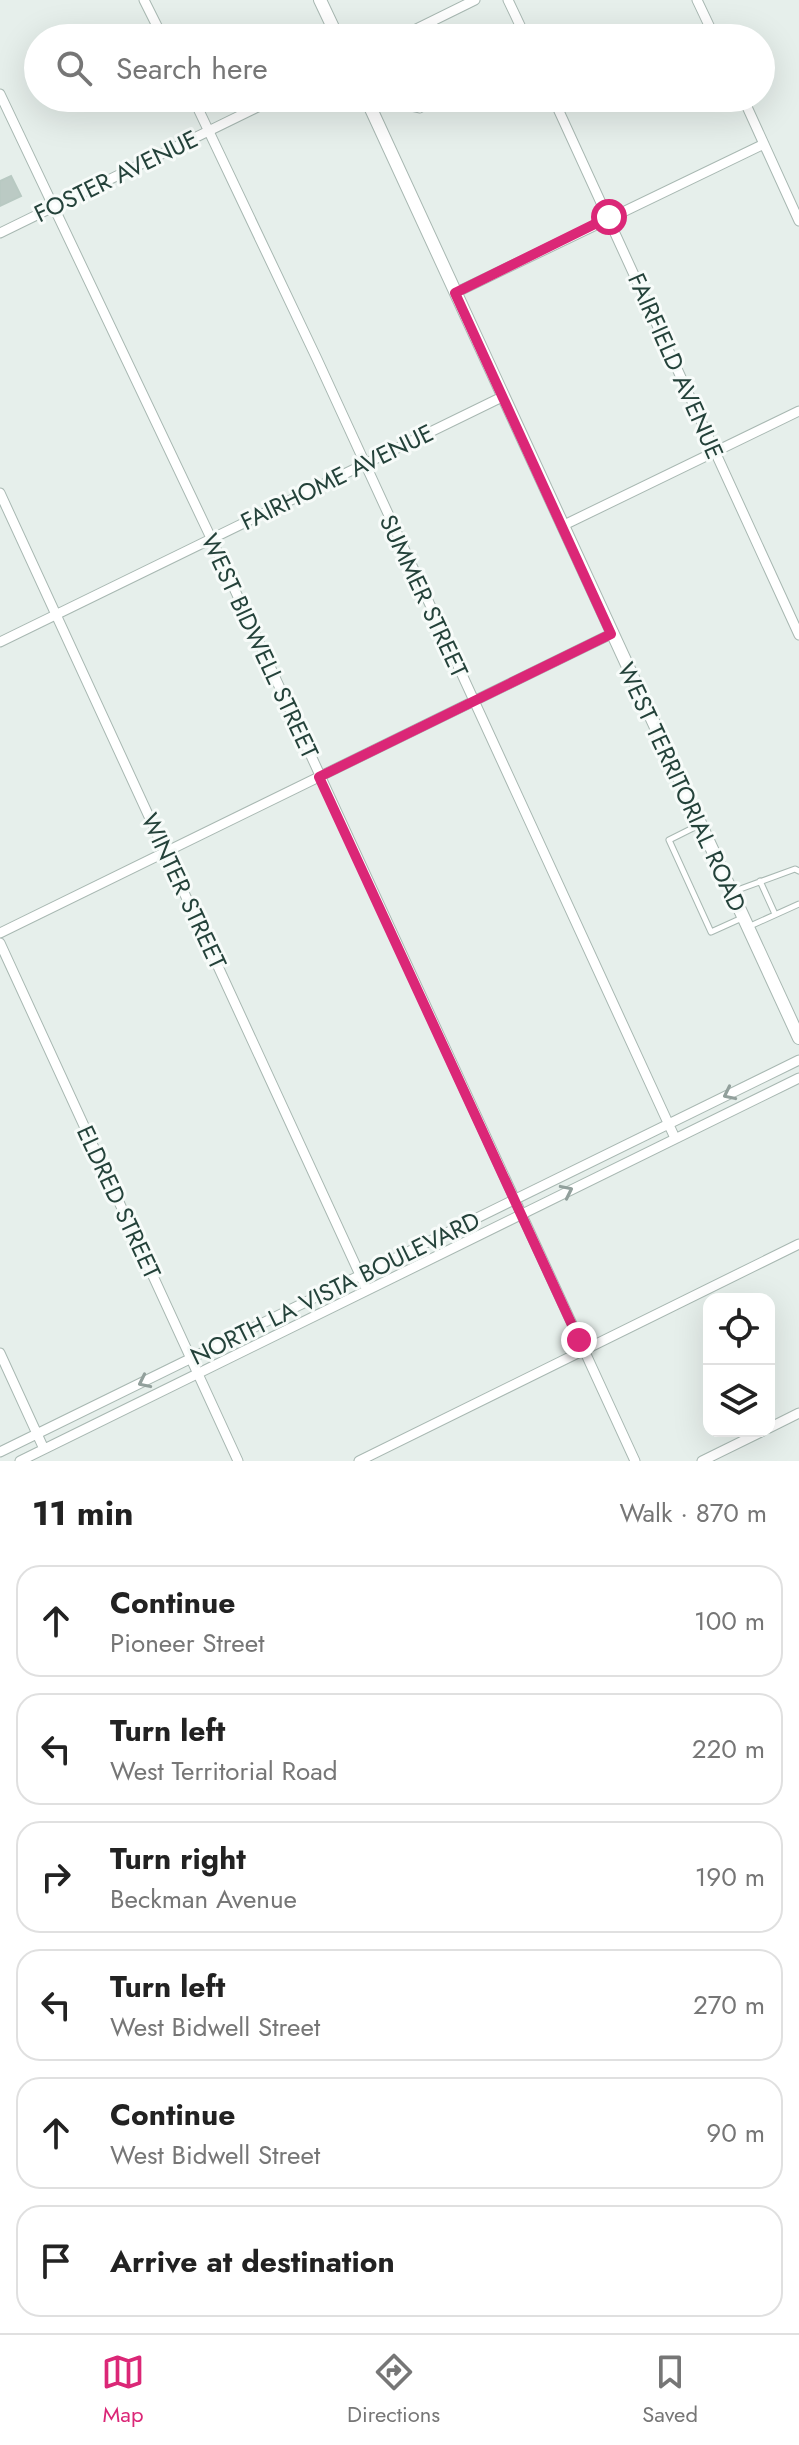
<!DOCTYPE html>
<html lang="en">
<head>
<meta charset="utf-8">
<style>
	body { margin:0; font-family:Jost,sans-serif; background:#f6f6f6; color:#222 }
	.controls { position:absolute; right:24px; bottom:24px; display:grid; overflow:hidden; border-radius:16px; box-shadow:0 8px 32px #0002 }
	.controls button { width:72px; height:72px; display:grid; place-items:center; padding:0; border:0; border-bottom:2px solid #e0e0e0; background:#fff; color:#222; font:40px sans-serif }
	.stop { position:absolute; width:24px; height:24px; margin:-18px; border:6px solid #db2777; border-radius:50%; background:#fff }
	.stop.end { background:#db2777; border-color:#fff; box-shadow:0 2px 8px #0008 }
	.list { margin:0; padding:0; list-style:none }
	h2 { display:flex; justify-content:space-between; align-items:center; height:104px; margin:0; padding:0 32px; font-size:34px }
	h2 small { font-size:26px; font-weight:400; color:#767676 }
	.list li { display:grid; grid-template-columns:52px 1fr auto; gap:24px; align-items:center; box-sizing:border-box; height:112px; margin:0 16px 16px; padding:0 16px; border:2px solid #e0e0e0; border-radius:24px }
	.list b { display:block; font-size:30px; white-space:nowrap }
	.list p { margin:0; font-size:26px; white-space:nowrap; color:#767676 }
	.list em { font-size:26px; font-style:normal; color:#767676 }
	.icon { flex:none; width:44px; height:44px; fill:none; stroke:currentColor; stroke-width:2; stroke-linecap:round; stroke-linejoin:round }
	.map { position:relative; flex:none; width:799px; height:1461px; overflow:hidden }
	.search { position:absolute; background:#fff; box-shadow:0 8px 32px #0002; left:24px; right:24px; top:24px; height:88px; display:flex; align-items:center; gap:20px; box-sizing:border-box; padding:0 28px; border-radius:44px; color:#767676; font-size:30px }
	.sheet { height:872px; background:#fff }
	nav { display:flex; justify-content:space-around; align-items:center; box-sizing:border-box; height:112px; border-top:2px solid #e0e0e0; background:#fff; font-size:22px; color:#767676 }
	nav a { display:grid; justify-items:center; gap:4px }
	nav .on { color:#db2777 }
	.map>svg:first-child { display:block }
</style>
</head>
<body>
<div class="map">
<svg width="799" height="1461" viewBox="0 0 799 1461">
	<rect width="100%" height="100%" fill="#e6efeb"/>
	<path fill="#bbcac4" stroke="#b8c9c2" stroke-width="2" d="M11 176 21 196 0 206V181Z"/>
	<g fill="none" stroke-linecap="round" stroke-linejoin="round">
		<defs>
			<path id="service" d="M433 22 442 38
				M371 107 384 102 420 110 443 98
				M699 825 669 840 711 932 742 918
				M760 881 775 914
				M732 892 795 869 799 871
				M748 927 799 904"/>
			<path id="minor" d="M144 0 163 38
				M508 0 526 38
				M697 0 715 38
				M398 38 475 0
				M0 94 211 538 635 1461
				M193 98 317 359 675 1138
				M553 98 799 635
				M743 98 799 221
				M0 233 276 98
				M455 293 764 144
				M0 493 367 1290
				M562 526 799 411
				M0 642 502 397
				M0 933 611 634
				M0 943 238 1461
				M0 1353 44 1449
				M769 1428 799 1413
				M0 1452 799 1060
				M20 1461 799 1078
				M359 1461 799 1244
				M702 1461 763 1431"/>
			<path id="tertiary" d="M320 0 338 38
				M366 98 799 1038"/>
		</defs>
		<use href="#service" stroke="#a8b8b2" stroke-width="7"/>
		<use href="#minor" stroke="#a8b8b2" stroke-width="11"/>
		<use href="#tertiary" stroke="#a8b8b2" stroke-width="14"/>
		<use href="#service" stroke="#fff" stroke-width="5"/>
		<use href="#minor" stroke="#fff" stroke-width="9"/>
		<use href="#tertiary" stroke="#fff" stroke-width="12"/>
	</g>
	<defs><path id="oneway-chevron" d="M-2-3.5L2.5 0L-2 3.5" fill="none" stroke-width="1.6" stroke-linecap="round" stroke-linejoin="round" transform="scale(2)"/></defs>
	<g stroke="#92a09c">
		<use href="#oneway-chevron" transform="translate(729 1094) rotate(154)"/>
		<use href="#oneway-chevron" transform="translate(567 1191) rotate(-26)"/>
		<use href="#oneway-chevron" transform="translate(144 1382) rotate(154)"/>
	</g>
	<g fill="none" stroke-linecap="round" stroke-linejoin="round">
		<path stroke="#db2777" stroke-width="10" d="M579 1340 319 777 611 634 455 293 609 217"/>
	</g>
	<g text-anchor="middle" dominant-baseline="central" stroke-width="6" stroke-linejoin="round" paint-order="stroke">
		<g font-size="24" fill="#24423a" stroke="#f7fbf9">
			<text transform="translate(116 176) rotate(-26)">FOSTER AVENUE</text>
			<text transform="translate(676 366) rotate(66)">FAIRFIELD AVENUE</text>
			<text transform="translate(337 477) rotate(-26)">FAIRHOME AVENUE</text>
			<text transform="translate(424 596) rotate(65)">SUMMER STREET</text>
			<text transform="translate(260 646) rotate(65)">WEST BIDWELL STREET</text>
			<text transform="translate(682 787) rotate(65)">WEST TERRITORIAL ROAD</text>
			<text transform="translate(184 891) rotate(65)">WINTER STREET</text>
			<text transform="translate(119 1202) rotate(65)">ELDRED STREET</text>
			<text transform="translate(335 1288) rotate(-26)">NORTH LA VISTA BOULEVARD</text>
		</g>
	</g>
</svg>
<div class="controls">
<button><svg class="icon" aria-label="locate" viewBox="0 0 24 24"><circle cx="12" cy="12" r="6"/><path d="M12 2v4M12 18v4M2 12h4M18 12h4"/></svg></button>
<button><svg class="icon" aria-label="layers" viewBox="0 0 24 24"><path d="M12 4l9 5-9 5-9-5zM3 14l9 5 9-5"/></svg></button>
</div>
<div class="stop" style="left:609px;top:217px"></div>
<div class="stop end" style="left:579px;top:1340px"></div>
<div class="search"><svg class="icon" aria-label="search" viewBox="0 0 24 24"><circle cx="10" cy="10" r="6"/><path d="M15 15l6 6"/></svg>Search here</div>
</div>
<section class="sheet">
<h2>11 min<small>Walk · 870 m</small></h2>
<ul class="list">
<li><svg class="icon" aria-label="ahead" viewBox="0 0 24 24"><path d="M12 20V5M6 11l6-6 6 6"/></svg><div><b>Continue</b><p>Pioneer Street</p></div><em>100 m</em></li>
<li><svg class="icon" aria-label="left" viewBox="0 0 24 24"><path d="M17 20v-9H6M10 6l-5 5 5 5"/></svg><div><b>Turn left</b><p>West Territorial Road</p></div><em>220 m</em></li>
<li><svg class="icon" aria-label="right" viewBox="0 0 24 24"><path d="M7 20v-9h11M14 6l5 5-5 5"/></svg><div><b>Turn right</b><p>Beckman Avenue</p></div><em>190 m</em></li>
<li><svg class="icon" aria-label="left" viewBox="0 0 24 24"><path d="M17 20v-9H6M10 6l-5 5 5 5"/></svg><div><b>Turn left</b><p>West Bidwell Street</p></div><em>270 m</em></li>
<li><svg class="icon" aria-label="ahead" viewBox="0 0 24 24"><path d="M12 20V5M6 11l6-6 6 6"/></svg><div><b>Continue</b><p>West Bidwell Street</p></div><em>90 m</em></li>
<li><svg class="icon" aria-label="arrive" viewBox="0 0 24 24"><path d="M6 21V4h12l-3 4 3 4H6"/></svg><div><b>Arrive at destination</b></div></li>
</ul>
</section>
<nav>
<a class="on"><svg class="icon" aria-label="map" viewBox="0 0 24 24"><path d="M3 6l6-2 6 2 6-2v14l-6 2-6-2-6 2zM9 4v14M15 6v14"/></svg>Map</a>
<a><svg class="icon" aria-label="directions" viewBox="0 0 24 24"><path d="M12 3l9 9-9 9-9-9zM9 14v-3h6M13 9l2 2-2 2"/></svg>Directions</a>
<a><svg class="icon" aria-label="saved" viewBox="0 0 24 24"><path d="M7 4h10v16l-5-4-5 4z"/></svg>Saved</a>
</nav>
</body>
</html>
